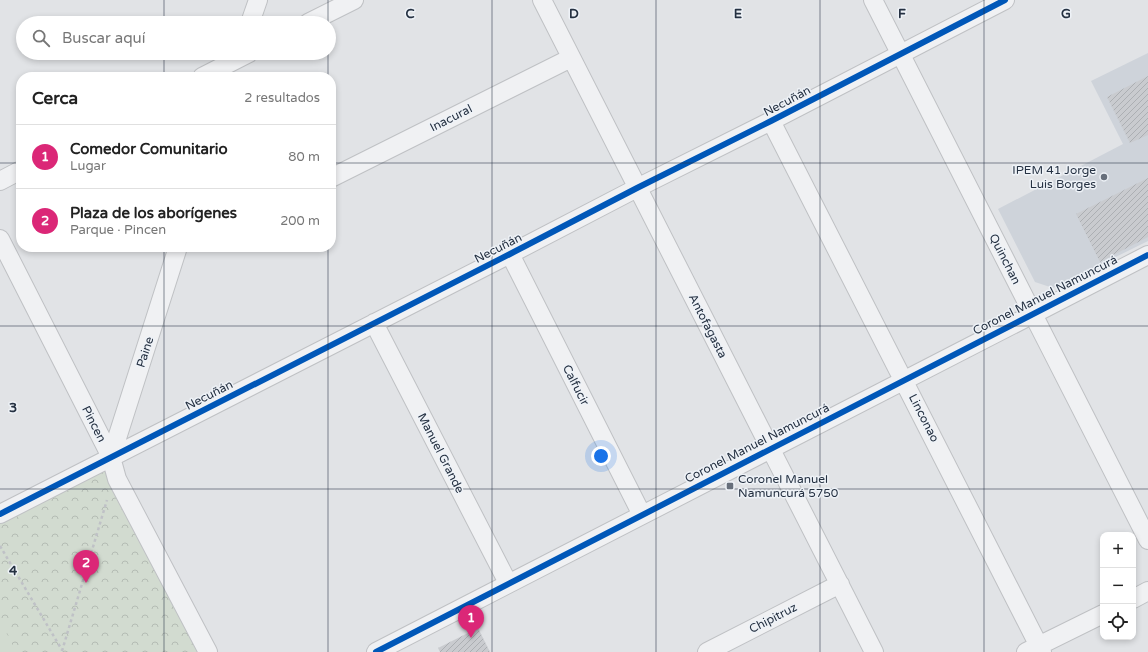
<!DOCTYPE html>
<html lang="es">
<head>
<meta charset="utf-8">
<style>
	body { margin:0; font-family:"Varela Round",sans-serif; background:#f6f6f6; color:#222 }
	.controls { position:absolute; right:12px; bottom:12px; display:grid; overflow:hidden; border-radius:8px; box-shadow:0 2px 6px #0003 }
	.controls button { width:36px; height:36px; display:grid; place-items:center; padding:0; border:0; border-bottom:1px solid #e0e0e0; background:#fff; color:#222; font:20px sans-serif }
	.you { position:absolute; left:601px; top:456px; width:14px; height:14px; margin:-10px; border:3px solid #fff; border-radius:50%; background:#1a73e8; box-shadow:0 0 0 6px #1a73e833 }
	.badge { display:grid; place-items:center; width:26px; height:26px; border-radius:50%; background:#db2777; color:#fff; font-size:13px; font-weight:700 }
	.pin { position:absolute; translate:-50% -33px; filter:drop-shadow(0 1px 2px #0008) }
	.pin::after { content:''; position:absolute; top:21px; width:14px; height:12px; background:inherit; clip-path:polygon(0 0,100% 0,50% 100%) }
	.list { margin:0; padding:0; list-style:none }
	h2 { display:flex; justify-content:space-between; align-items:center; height:52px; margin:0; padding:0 16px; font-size:17px }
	h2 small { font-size:13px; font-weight:400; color:#767676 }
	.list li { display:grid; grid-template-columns:26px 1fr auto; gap:12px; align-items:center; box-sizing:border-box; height:64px; padding:0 16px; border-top:1px solid #e0e0e0 }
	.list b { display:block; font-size:15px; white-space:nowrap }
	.list p { margin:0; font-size:13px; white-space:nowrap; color:#767676 }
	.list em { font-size:13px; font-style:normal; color:#767676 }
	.icon { flex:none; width:22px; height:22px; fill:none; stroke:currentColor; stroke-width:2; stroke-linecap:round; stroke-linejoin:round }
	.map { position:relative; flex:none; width:1148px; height:652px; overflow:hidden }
	.search { position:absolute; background:#fff; box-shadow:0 2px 6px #0003; left:16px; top:16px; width:320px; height:44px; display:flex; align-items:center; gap:10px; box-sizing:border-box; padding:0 14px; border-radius:22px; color:#767676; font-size:15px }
	.panel { position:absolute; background:#fff; box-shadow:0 2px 6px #0003; left:16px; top:72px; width:320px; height:180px; border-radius:16px }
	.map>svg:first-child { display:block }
</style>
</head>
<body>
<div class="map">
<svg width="1148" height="652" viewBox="0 0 1148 652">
	<defs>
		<pattern id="forest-crowns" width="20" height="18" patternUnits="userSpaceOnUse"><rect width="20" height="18" fill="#d2dbd0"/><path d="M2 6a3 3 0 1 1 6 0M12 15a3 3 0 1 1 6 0" fill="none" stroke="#b4bcb4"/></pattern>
		<pattern id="building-hatch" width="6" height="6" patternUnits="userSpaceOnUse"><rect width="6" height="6" fill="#c9cbcf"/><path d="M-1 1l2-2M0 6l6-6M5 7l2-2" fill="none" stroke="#acafb3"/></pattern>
	</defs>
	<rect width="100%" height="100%" fill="#e1e3e6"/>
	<path fill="#ced3da" d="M1148 53V241L1053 288 1035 282 998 209 1123 144 1091 81Z"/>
	<path fill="url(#forest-crowns)" d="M111 457 208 652H0V514Z"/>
	<path fill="#d2dbd0" d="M0 620 16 652H0Z"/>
	<path fill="url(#building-hatch)" d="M1148 76V135L1130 143 1107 97Z
		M1148 178V237L1100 262 1076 214Z
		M478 628 490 652H440L438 648Z"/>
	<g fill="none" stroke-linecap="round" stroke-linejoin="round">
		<defs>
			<path id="street" d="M542 0 874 652
				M873 0 1148 540
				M250 23 258 0
				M308 23 354 0
				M202 77 249 53
				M771 121 1042 652
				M331 178 571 58
				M0 181 21 170
				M0 239 111 457 117 479 208 652
				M510 254 642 515
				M374 323 508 583
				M111 457 178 247
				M0 514 510 254 637 188 771 121 1005 0
				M1133 599 1148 591
				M376 652 1148 255
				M707 652 840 584
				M1026 652 1103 614"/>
		</defs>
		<use href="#street" stroke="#bfc1c4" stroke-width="20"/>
		<path stroke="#bfc1c6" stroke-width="2.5" stroke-dasharray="3 3" stroke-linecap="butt" d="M0 546 62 650
			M62 651 107 500"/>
		<use href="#street" stroke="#f0f1f3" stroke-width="18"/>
		<defs>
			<path id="cycleway" d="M0 514 510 254 637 188 771 121 1005 0
				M376 652 1148 255"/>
		</defs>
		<use href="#cycleway" stroke="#eef2f7" stroke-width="8"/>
		<use href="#cycleway" stroke="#0057b8" stroke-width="6"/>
	</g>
	<path fill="none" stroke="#253142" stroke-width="1" stroke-opacity="0.55" d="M164 0V23M328 0V23M492 0V652M656 0V652M820 0V652M984 0V652M164 53V77M328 53V77M0 163H21M331 163H1148M164 247V652M328 247V652M0 326H1148M0 489H1148"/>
	<g fill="#676f7b" stroke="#eef2f7" stroke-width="1.5">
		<circle cx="1104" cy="177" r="4"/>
		<rect x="726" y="482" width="8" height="8" rx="2"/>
	</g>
	<g text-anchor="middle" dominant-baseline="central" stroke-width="3" stroke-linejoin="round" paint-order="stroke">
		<g font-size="12" fill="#253142" stroke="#eef2f7">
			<text transform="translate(787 101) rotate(-28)">Necuñán</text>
			<text transform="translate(451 118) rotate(-27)">Inacural</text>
			<text transform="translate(498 248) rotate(-27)">Necuñán</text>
			<text transform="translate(1005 259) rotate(63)">Quinchan</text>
			<text transform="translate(1045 295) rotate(-27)">Coronel Manuel Namuncurá</text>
			<text transform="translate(708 326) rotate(63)">Antofagasta</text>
			<text transform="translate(145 352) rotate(-72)">Paine</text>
			<text transform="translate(576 385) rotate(63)">Calfucir</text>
			<text transform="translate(209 395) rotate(-27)">Necuñán</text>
			<text transform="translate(924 418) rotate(63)">Linconao</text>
			<text transform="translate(94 424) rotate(63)">Pincen</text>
			<text transform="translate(757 443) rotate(-27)">Coronel Manuel Namuncurá</text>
			<text transform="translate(441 453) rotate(63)">Manuel Grande</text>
			<text transform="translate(773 618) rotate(-27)">Chipitruz</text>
		</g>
		<g font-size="12" fill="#253142" stroke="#eef2f7" text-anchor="end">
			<text x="1096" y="170">IPEM 41 Jorge<tspan x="1096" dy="14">Luis Borges</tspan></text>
			<text x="738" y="479" text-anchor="start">Coronel Manuel<tspan x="738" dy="14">Namuncurá 5750</tspan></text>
		</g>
	</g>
	<g font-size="13" text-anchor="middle" font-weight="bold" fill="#253142" stroke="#eef2f7" stroke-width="3" stroke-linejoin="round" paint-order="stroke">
		<text x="410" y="18">C</text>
		<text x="574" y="18">D</text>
		<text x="738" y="18">E</text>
		<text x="902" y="18">F</text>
		<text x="1066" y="18">G</text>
		<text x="13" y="412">3</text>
		<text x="13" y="575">4</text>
	</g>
</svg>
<div class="controls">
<button>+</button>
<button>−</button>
<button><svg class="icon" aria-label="locate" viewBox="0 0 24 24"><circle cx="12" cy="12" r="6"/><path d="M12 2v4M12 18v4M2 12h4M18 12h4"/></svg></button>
</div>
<div class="you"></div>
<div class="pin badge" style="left:471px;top:638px">1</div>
<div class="pin badge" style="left:86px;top:583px">2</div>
<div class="search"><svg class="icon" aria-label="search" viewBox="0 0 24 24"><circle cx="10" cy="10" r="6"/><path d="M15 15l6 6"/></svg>Buscar aquí</div>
<section class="panel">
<h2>Cerca<small>2 resultados</small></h2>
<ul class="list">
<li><span class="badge">1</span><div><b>Comedor Comunitario</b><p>Lugar</p></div><em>80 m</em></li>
<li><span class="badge">2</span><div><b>Plaza de los aborígenes</b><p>Parque · Pincen</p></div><em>200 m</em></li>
</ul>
</section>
</div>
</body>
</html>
